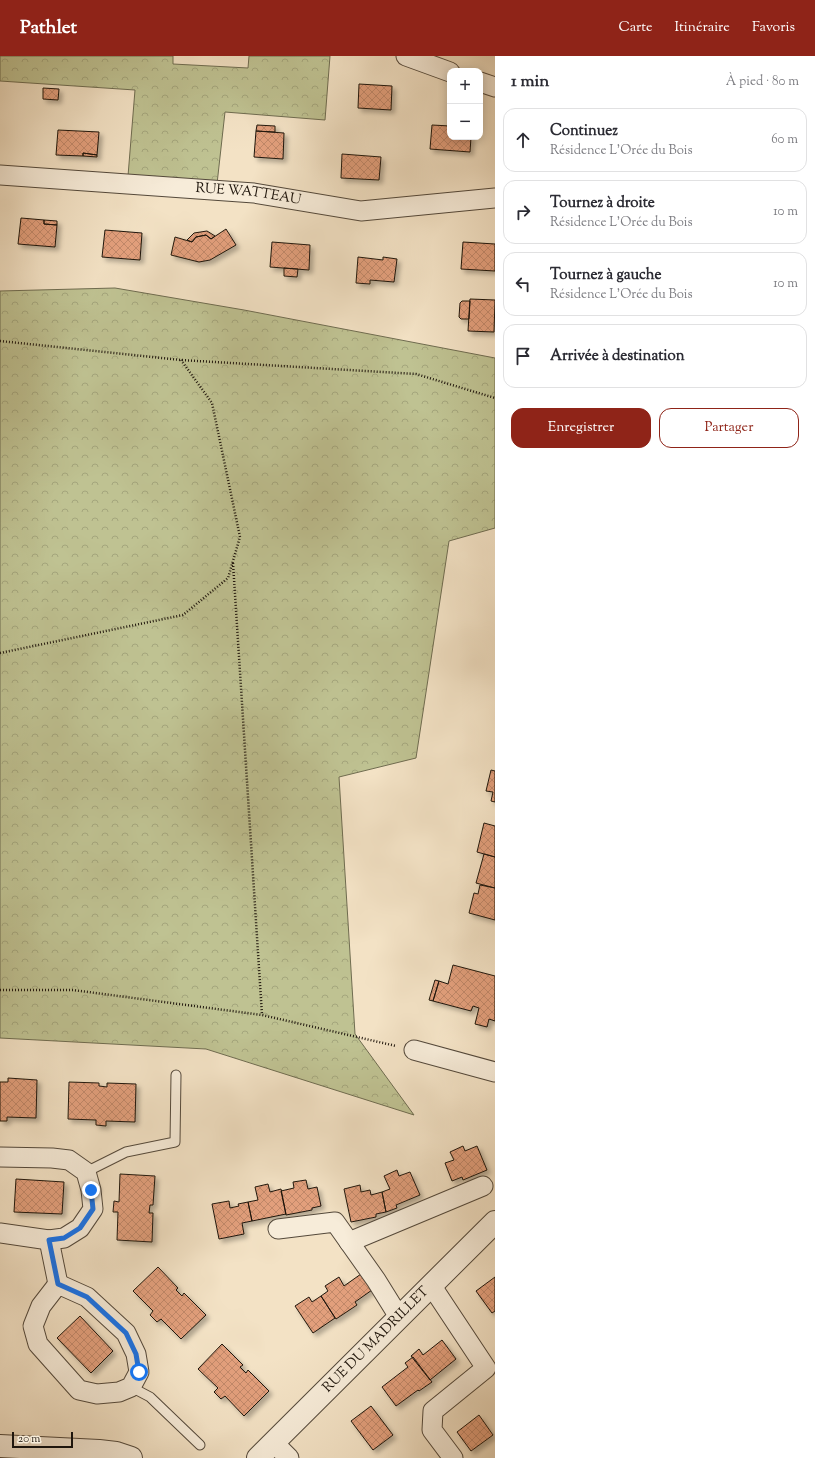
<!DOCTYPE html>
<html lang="fr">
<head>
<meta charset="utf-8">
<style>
	body { margin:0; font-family:"Sorts Mill Goudy",serif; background:#f7f7f7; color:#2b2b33 }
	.controls { position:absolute; right:12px; top:12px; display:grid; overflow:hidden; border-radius:8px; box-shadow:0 2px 10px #0003 }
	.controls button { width:36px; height:36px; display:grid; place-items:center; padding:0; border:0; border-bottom:1px solid #e1e1e2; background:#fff; color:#2b2b33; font:20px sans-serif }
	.scale { position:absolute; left:12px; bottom:10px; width:61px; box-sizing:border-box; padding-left:4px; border:2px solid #1f160d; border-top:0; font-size:11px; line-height:14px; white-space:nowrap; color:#1f160d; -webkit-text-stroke:3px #f7ecd9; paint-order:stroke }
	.stop { position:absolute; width:12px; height:12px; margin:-9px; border:3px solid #1a73e8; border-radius:50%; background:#fff }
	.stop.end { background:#1a73e8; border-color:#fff; box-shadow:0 1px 4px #0008 }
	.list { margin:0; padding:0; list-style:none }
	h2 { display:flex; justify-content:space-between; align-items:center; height:52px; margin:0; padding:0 16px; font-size:17px }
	h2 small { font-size:13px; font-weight:400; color:#7c7c81 }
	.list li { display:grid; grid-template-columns:26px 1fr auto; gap:12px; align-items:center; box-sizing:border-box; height:64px; margin:0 8px 8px; padding:0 8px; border:1px solid #e1e1e2; border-radius:12px }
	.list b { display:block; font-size:15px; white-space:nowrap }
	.list p { margin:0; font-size:13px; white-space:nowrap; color:#7c7c81 }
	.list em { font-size:13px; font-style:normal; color:#7c7c81 }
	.actions { display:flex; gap:8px; padding:12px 16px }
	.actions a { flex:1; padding:9px 0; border:1px solid #8f2418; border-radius:12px; text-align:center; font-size:14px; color:#8f2418 }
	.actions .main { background:#8f2418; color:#fff }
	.icon { flex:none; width:22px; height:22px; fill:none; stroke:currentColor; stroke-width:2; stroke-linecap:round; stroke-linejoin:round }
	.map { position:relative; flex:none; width:495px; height:1402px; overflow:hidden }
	header { display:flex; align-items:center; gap:24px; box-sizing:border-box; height:56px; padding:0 20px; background:#8f2418; color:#fff }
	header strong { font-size:19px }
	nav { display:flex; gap:22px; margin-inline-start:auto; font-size:14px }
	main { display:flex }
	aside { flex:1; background:#fff }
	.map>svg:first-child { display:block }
</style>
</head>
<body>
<header>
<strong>Pathlet</strong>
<nav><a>Carte</a><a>Itinéraire</a><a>Favoris</a></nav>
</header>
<main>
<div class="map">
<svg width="495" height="1402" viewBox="0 0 495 1402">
	<defs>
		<pattern id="forest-crowns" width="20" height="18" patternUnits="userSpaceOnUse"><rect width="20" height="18" fill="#bfc292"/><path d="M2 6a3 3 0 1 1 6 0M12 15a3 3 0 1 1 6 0" fill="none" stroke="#a4a67d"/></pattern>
		<pattern id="building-cross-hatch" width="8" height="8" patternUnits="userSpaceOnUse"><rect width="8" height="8" fill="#e29f7b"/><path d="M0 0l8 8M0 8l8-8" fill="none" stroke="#c18869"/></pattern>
		<filter id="shadow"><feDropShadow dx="3.5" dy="3.5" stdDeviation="2" flood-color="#0004"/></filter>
	</defs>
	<rect width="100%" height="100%" fill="#f3e2c5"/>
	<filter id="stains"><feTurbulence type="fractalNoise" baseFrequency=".005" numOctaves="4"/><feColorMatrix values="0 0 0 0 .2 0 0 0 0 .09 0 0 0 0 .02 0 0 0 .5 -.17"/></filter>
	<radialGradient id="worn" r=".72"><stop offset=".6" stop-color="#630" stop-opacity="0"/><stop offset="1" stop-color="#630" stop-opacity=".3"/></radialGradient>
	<path fill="url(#forest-crowns)" stroke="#6f6c50" d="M0 0H173V8L248 12 249 0H330L325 64 225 56 217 128 128 120 135 34 0 25Z
		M115 232 244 254 495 302V472L449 485 416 702 339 721 355 978 414 1059 206 993 0 982V235Z"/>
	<path fill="url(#building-cross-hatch)" stroke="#1f160d" filter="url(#shadow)" d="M359 28 392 30 391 54 358 52Z
		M43 32 59 33 58 44 43 43Z
		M257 69 275 70V76L256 75Z
		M432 69 450 70V81H471L470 96 430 93Z
		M58 74 99 76 97 99 83 97V100L56 99Z
		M256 75 284 77 283 103 254 101Z
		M83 97 97 99V101L83 100Z
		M342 98 381 101 379 124 341 122Z
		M21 162 44 164V168L57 169 55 191 18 188Z
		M44 164 57 165V169L44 168Z
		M226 173 236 189 210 204 199 206 171 199 175 181 192 186 196 181 206 179 211 183Z
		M105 174 142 177 140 204 102 201Z
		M207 175 215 180 211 183 206 179 196 181 192 186 187 184 194 177Z
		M272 186 310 189 309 214 270 211Z
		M463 186 495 188V215L461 213Z
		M358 201 383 204V201L397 203 394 226 370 224V228L356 227Z
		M284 212 298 213 297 221 284 220Z
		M470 243 495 244 494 276 468 275Z
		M462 245H470L469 263H461L459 261 460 247Z
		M491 714 495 715V746L491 745 493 736 486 735Z
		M484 767 495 770V801L477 796Z
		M484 798 495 801V832L476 827Z
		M480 829 495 832V864L469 857 474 837 478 838Z
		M453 909 495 920V965L489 963 487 971 475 968 479 952 473 950 471 955 433 945 439 925 448 928Z
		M435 924 439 925 433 945 429 944Z
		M8 1022 37 1024 36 1062 7 1061V1065H0V1026H8Z
		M69 1026 99 1027V1030L107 1031V1027L136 1028 135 1066 106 1065V1070L96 1069V1064L68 1063Z
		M463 1090 465 1095 477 1090 487 1114 463 1124 462 1121 452 1125 445 1107 454 1104 450 1096Z
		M397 1114 399 1120 410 1116 420 1139 396 1149 397 1152 386 1156 382 1136 390 1133 384 1120Z
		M120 1118 155 1120 153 1149H150L149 1157H153L152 1186 117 1184 118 1156H113L114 1145 119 1146Z
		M16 1123 64 1126 62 1158 14 1156Z
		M306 1124 308 1133 317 1131 321 1150 312 1152V1154L286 1159 281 1135 294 1132 293 1126Z
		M268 1128 270 1136 281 1133 286 1158 252 1165 248 1146 258 1144 255 1131Z
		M360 1129 361 1136 370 1134 371 1139 382 1136 386 1156 376 1158V1161L351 1166 344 1133Z
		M229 1145 230 1152 239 1150 238 1148 248 1146 252 1165 242 1167 244 1178 219 1183 212 1148Z
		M158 1211 178 1232 176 1234 182 1240 184 1237 206 1259 181 1283 161 1263 157 1266 150 1259 153 1255 133 1235Z
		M361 1218 372 1234 355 1246 357 1249 336 1263 321 1240 328 1235 325 1230 339 1221 344 1230Z
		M495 1221V1255L492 1257 476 1235Z
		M321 1240 335 1262 313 1277 295 1250 309 1241 312 1246Z
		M80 1260 113 1295 91 1317 57 1282Z
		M442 1284 456 1303 430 1324 411 1300 419 1293 423 1299Z
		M222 1288 243 1309 240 1311 246 1317 248 1314 269 1335 244 1360 225 1340 221 1343 214 1336 218 1332 198 1313Z
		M413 1301 432 1326 419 1335 418 1334 396 1350 382 1331 408 1311 405 1307Z
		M371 1350 393 1379 373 1394 351 1365Z
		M479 1359 493 1379 471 1395 457 1376Z"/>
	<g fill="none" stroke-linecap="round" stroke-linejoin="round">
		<defs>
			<path id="service" d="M86 1116 126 1096 175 1086 176 1019
				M131 1331 150 1341 200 1389"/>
			<g id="minor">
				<path d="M406 0 450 16"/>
				<path d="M480 26 495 31"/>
				<path id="s1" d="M0 119 254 137 361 155 495 142"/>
				<path d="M414 994 495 1016"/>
				<path d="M0 1101 52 1102 69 1104 86 1116 91 1134 93 1153 80 1172 64 1182 49 1184 0 1177"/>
				<path d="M278 1173 335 1166 376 1224 399 1261"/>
				<path d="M49 1184 58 1228"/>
				<path d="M349 1186 483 1130"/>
				<path d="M58 1228 87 1241 126 1277 136 1298 139 1316 131 1331 119 1336 97 1338 79 1334 38 1288 33 1270 41 1250Z"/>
				<path d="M431 1229 486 1312 433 1355 432 1374 453 1402"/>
				<path d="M274 1387 289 1402"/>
			</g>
			<g id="tertiary">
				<path d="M0 1390 99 1395 116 1397 131 1402"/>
				<path id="s2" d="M258 1402 495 1166"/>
			</g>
		</defs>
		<use href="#service" stroke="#54493b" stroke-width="11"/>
		<use href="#minor" stroke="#54493b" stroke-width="21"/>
		<use href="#tertiary" stroke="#54493b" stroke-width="24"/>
		<path stroke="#1f160d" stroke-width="2.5" stroke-dasharray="1 2" stroke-linecap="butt" d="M0 285 181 304 416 318 495 342
			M233 507 262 959
			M0 597 183 559 228 522 240 481 212 347 181 304
			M0 934H73L262 959 396 990"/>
		<use href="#service" stroke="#f7ecd9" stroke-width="9"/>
		<use href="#minor" stroke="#f7ecd9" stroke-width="19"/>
		<use href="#tertiary" stroke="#f7ecd9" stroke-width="22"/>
	</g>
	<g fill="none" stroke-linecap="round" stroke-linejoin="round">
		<path stroke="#1a73e8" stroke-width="5" d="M91 1134 93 1153 80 1172 64 1182 49 1184 58 1228 87 1241 126 1277 136 1298 139 1316"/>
	</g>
	<g text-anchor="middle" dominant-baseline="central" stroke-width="3" stroke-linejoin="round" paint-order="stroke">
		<g font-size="14" fill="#1f160d" stroke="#f7ecd9">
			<text stroke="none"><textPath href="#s1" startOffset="249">RUE WATTEAU</textPath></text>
			<text stroke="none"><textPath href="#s2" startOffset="167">RUE DU MADRILLET</textPath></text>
		</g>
	</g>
	<rect width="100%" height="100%" filter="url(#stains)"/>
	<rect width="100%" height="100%" fill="url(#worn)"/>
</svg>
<div class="controls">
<button>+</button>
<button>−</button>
</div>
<div class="scale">20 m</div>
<div class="stop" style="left:139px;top:1316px"></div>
<div class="stop end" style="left:91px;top:1134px"></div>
</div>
<aside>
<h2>1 min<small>À pied · 80 m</small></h2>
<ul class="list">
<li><svg class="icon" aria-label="ahead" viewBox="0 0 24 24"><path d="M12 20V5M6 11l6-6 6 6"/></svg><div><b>Continuez</b><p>Résidence L'Orée du Bois</p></div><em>60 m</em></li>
<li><svg class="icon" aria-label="right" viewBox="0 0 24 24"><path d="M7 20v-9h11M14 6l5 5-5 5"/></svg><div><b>Tournez à droite</b><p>Résidence L'Orée du Bois</p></div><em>10 m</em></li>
<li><svg class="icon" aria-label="left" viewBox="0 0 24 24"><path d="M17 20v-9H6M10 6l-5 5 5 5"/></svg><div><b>Tournez à gauche</b><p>Résidence L'Orée du Bois</p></div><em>10 m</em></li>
<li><svg class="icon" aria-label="arrive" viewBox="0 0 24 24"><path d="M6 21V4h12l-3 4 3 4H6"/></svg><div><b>Arrivée à destination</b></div></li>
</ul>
<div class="actions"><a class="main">Enregistrer</a><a>Partager</a></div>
</aside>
</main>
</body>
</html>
